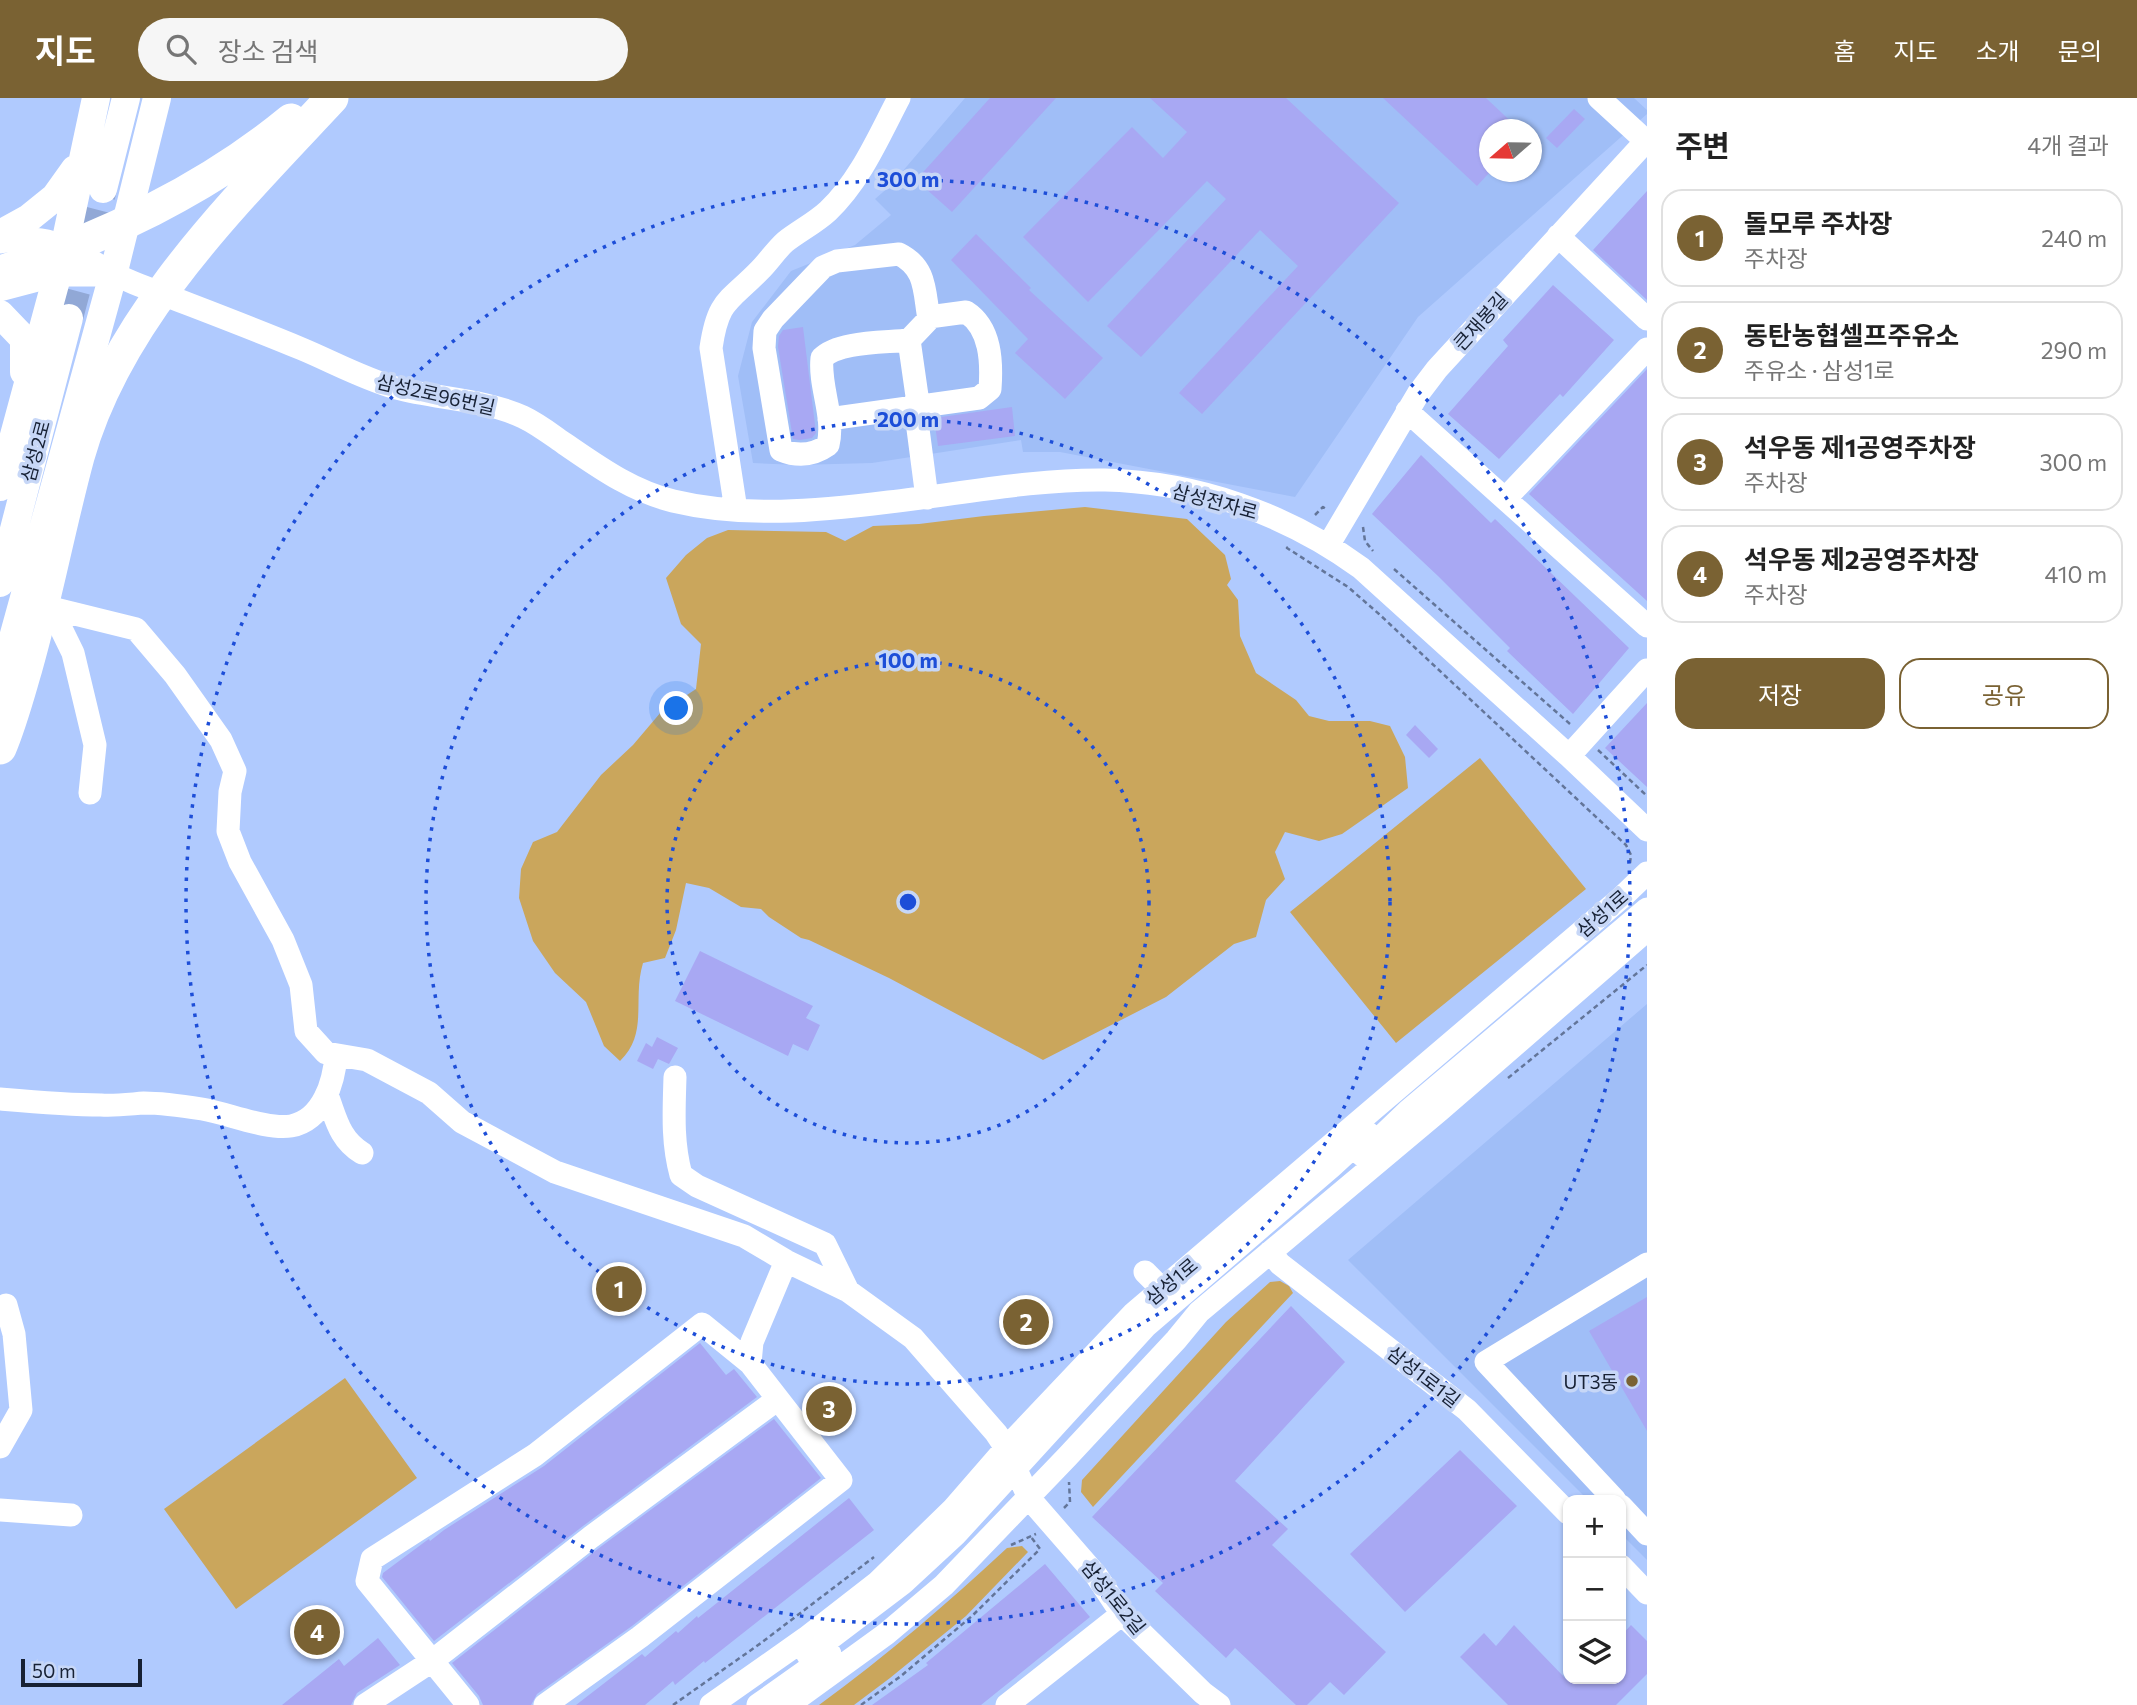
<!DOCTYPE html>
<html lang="ko">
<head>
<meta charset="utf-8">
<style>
	body { margin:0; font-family:Commissioner,"Noto Sans KR",sans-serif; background:#f6f6f6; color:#222 }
	.controls { position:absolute; right:21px; bottom:21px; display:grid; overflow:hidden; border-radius:14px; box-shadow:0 2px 5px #0004 }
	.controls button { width:63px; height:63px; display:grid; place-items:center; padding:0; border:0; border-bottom:2px solid #e0e0e0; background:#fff; color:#222; font:35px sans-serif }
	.compass { position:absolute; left:1479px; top:21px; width:63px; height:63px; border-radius:50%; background:#fff; box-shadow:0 2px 5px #0004; rotate:250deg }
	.scale { position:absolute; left:21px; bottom:18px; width:121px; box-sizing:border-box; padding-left:7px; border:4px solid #172134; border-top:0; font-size:19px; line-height:24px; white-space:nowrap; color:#172134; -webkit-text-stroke:5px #c7d7f7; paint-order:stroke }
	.you { position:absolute; left:677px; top:611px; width:24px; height:24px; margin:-18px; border:5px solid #fff; border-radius:50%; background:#1a73e8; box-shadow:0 0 0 10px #1a73e833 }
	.badge { display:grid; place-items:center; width:46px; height:46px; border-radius:50%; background:#7a6233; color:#fff; font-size:23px; font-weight:700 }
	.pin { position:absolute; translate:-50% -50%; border:4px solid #fff; box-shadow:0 2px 7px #0006 }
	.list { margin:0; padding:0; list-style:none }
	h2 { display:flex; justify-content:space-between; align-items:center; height:91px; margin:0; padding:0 28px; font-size:30px }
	h2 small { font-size:23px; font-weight:400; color:#767676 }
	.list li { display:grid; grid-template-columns:46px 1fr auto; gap:21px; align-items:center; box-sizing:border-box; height:98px; margin:0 14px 14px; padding:0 14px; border:2px solid #e0e0e0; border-radius:21px }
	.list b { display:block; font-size:26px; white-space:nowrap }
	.list p { margin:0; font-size:23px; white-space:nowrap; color:#767676 }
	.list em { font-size:23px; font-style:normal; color:#767676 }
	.actions { display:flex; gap:14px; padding:21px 28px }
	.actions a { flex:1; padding:16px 0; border:2px solid #7a6233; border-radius:21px; text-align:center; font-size:24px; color:#7a6233 }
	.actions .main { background:#7a6233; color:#fff }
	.icon { flex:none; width:38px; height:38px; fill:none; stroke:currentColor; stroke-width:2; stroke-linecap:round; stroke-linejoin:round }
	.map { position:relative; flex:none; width:1647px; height:1607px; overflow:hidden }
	header { display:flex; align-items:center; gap:42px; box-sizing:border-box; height:98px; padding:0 35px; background:#7a6233; color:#fff }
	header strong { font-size:33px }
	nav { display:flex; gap:38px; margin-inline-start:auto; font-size:24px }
	.search { width:490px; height:63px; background:#f6f6f6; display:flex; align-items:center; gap:18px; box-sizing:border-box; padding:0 24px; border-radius:38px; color:#767676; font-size:26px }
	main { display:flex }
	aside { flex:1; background:#fff }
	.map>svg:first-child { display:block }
</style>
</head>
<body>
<header>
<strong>지도</strong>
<div class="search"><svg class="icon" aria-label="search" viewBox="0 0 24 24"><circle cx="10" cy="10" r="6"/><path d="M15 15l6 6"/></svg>장소 검색</div>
<nav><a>홈</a><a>지도</a><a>소개</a><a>문의</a></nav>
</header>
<main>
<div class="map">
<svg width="1647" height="1607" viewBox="0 0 1647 1607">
	<rect width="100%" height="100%" fill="#b0cafe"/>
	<path fill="#a0bef7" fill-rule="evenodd" d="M965 0H1634L1647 12V16L1418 219 1295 399 1060 354H1023L1021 342 872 365 798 367 753 365 738 278 752 224 791 173 855 147 891 117 875 101 890 88ZM1490 32H1532V74H1490Z
		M1647 906V1462L1621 1436V1402H1588L1348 1162Z"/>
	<path fill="#caa65c" d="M1085 409 1187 421 1225 457 1231 481 1227 487 1238 502 1240 538 1256 575 1296 602 1309 618 1329 623H1370L1390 628 1405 659 1408 690 1342 736 1319 743 1285 734 1275 754 1285 781 1266 802 1256 839 1234 846 1166 899 1043 962 889 880 809 842 801 840 769 819 761 811 741 809 709 790 686 785 676 832 665 860 643 865C632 901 649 935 620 963L604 948 586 904 555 875 533 843 519 800 521 771 533 744 557 734 601 677 633 647 661 614 696 591 701 546 681 526 666 480 686 457 707 440 728 432 826 434 845 443 873 428 919 426 984 418Z
		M1480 660 1586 791 1396 945 1290 814Z
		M1280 1183 1289 1188 1293 1195 1093 1409 1081 1394 1082 1382 1226 1224 1270 1184Z
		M345 1280 417 1380 236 1511 164 1411Z
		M1022 1448 1028 1454 966 1518 890 1580 854 1607H819C886 1558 947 1506 1007 1450Z"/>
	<path fill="#a8a8f3" d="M990 0H1056L952 114 916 82Z
		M1150 0H1286L1399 105 1202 316 1179 295 1298 168 1260 132 1141 259 1107 228 1226 101 1207 83 1088 204 1023 139 1132 29 1163 60 1187 34Z
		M1383 0H1486L1520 32H1489V75L1477 88Z
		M1574 11 1585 21 1557 50 1546 40Z
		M1647 93V202L1593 152Z
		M976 136 1031 190 1029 192 1103 260 1065 301 1015 255 1028 241 951 162Z
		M1553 187 1614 242 1563 299 1560 296 1499 361 1448 316 1508 248 1503 242Z
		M803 229 816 335 812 340 800 342 793 341 778 249 779 238 783 232Z
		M1647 271V503L1529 396Z
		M1012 309 1015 338 938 348 934 320Z
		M1421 357 1491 425 1495 421 1629 550 1573 616 1507 553 1510 550 1438 478 1372 416Z
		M1647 605V689L1605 650Z
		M1415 627 1438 651 1429 660 1406 637Z
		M700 853 813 908 806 920 820 927 808 953 793 946 788 958 675 903Z
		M657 939 678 950 669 966 658 961 653 971 637 963 646 945 652 949Z
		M1647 1199V1333L1589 1233Z
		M1291 1208 1345 1264 1235 1383 1288 1431 1272 1447 1386 1554 1344 1597 1330 1584 1307 1607H1296L1235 1550 1226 1560 1155 1493 1163 1485 1092 1419Z
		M700 1245 726 1277 734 1271 757 1299 583 1428 434 1543 382 1479 383 1475 426 1443 429 1441 430 1443 444 1432 544 1368Z
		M774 1321 821 1380 632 1528 537 1596 531 1607H483L479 1598 452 1565 599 1450Z
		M1460 1352 1517 1408 1405 1514 1350 1456Z
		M849 1400 874 1432 705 1565 704 1563 675 1587 673 1583 645 1607H576L642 1556 645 1559 676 1533 678 1535 697 1518 698 1520Z
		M1045 1466 1090 1519 981 1607H872L928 1567 926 1565Z
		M1514 1527 1566 1581H1621V1538L1631 1527 1647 1543V1576L1616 1607H1508L1460 1559 1484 1535 1496 1548Z
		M378 1540 400 1567 357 1595 351 1607H282L339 1561 344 1568Z"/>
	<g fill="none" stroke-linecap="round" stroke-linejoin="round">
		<path stroke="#91a8d6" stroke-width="28" stroke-dasharray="28 14" stroke-linecap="butt" d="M69 220 103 91"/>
		<path stroke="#637599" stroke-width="2.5" stroke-dasharray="5 3.5" stroke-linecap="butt" d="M1315 417 1323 409 1326 411
			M1363 429 1365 443 1373 453
			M1288 449 1287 450 1348 489 1379 516 1626 747 1631 757 1630 765
			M1394 471 1570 626
			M1598 652 1647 698
			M1508 980 1647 867
			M1064 1410 1070 1404 1069 1384
			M1011 1447 1036 1436
			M673 1607 761 1545 874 1459
			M861 1607 901 1578 972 1518 1040 1451 1031 1439"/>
		<path stroke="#fff" stroke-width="23" d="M1599 0 1647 44
			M1558 138 1647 221
			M0 144C64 131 82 164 134 185 190 207 247 228 302 251 333 264 364 281 396 290 437 301 484 301 523 319 538 326 552 337 565 346 600 370 632 393 673 403 744 420 818 413 889 404 960 396 1033 381 1105 382 1197 384 1287 416 1361 470L1569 658 1647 732
			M899 156C927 170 924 194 929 221L909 242C885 245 839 243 822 260 819 289 835 318 828 347 814 357 798 359 781 352L764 250 765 233 773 221 823 169 837 163Z
			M0 192 57 177H113
			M909 242 917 298 915 308 927 400
			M1407 313 1647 528
			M829 321 979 300 990 291C992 264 991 230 966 214L929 219
			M1505 401 1647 251
			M736 412 711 250C718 201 729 204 760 172 769 163 776 152 785 144 799 133 815 125 828 113 860 83 879 38 899 0
			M1329 446 1418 296 1437 271 1647 42
			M51 510 136 531 175 577 221 642 235 673 230 694 228 733 240 764 283 842 301 887 306 933 326 955 367 962 429 995 462 1024 555 1074 744 1138 786 1163 848 1193 913 1240 996 1335 1006 1350 1029 1400 1096 1477 1122 1516 1203 1595 1219 1607
			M51 510 73 555 95 647 90 695
			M1569 658 1647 572
			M675 979C674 1013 672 1044 681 1077L697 1088 825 1146 848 1193
			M327 997C336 1020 339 1041 362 1055
			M0 1001C34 1004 67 1007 101 1007 115 1008 130 1006 144 1005 163 1005 183 1008 202 1011 227 1015 267 1032 291 1028 323 1022 334 984 336 957
			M1362 1057 1408 1013 1647 811
			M1270 1154 1280 1166 1467 1312 1568 1415
			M1145 1174 1162 1191
			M750 1265 752 1244 786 1163
			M0 1349 21 1312 14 1236 6 1207
			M1615 1402 1486 1264 1647 1166
			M1621 1408 1647 1436
			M0 1412 71 1417
			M1621 1468 1647 1495
			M808 1557 903 1485 956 1436 1146 1228 1331 1069 1368 1035
			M365 1607 432 1563 591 1439 778 1301
			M468 1607 367 1483 372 1461 535 1357 702 1226 750 1265 841 1382 640 1539 545 1607
			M711 1607 806 1540 878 1484 953 1411 1006 1350 1134 1215 1621 800 1647 775
			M758 1607 830 1556
			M788 1607 886 1536 944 1487 1067 1359 1176 1242 1199 1214 1440 1012 1647 832
			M1007 1607 1122 1516"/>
		<path stroke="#fff" stroke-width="28" d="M103 91 126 0
			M0 136 29 120 55 99 75 71
			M0 216 24 241V274
			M0 389 62 160 96 0
			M0 485 69 220
			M0 587 113 177 157 0"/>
		<path stroke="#fff" stroke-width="33" d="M0 174C103 141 207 91 291 22
			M0 650C11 624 18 597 26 570 46 500 59 429 78 359 117 219 235 104 332 0"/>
	</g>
	<g fill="none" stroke="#1d4ed8" stroke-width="3.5" stroke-dasharray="3.5 7">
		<circle cx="908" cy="804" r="241"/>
		<circle cx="908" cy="804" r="482"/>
		<circle cx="908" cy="804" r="722"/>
	</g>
	<circle fill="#7a6233" stroke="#c7d7f7" stroke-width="2.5" cx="1632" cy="1283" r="7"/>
	<g text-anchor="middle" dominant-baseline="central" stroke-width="7" stroke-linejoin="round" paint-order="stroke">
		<g font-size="19" fill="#172134" stroke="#c7d7f7">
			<text transform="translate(1480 223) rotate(-48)">큰재봉길</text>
			<text transform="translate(436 296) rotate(13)">삼성2로96번길</text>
			<text transform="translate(35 353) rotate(-75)">삼성2로</text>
			<text transform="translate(1215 403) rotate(15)">삼성전자로</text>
			<text transform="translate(1602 815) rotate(-41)">삼성1로</text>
			<text transform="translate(1171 1183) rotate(-40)">삼성1로</text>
			<text transform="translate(1424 1278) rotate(38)">삼성1로1길</text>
			<text transform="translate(1114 1499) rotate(51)">삼성1로2길</text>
		</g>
		<g font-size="19" fill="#172134" stroke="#c7d7f7" text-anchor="end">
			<text x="1618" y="1283">UT3동</text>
		</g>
	</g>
	<circle cx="908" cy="804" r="10" fill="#1d4ed8" stroke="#c7d7f7" stroke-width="3.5"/>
	<g font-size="21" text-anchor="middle" font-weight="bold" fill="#1d4ed8" stroke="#c7d7f7" stroke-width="7" stroke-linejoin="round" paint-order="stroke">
		<text x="908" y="89">300 m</text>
		<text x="908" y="329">200 m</text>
		<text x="908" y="570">100 m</text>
	</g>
</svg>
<div class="controls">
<button>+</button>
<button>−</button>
<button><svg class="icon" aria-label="layers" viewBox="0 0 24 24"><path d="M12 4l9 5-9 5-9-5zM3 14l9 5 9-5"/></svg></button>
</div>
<svg class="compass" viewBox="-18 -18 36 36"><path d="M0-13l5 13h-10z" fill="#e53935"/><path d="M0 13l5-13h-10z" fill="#767676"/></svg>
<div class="scale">50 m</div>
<div class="you"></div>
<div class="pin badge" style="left:619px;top:1191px">1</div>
<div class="pin badge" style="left:1026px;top:1224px">2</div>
<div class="pin badge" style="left:829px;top:1311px">3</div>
<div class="pin badge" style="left:317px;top:1534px">4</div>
</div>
<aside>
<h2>주변<small>4개 결과</small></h2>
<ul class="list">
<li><span class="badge">1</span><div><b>돌모루 주차장</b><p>주차장</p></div><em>240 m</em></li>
<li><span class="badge">2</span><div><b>동탄농협셀프주유소</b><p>주유소 · 삼성1로</p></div><em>290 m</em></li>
<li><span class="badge">3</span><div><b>석우동 제1공영주차장</b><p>주차장</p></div><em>300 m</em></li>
<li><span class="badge">4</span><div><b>석우동 제2공영주차장</b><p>주차장</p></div><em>410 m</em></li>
</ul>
<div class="actions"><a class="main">저장</a><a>공유</a></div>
</aside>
</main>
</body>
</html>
